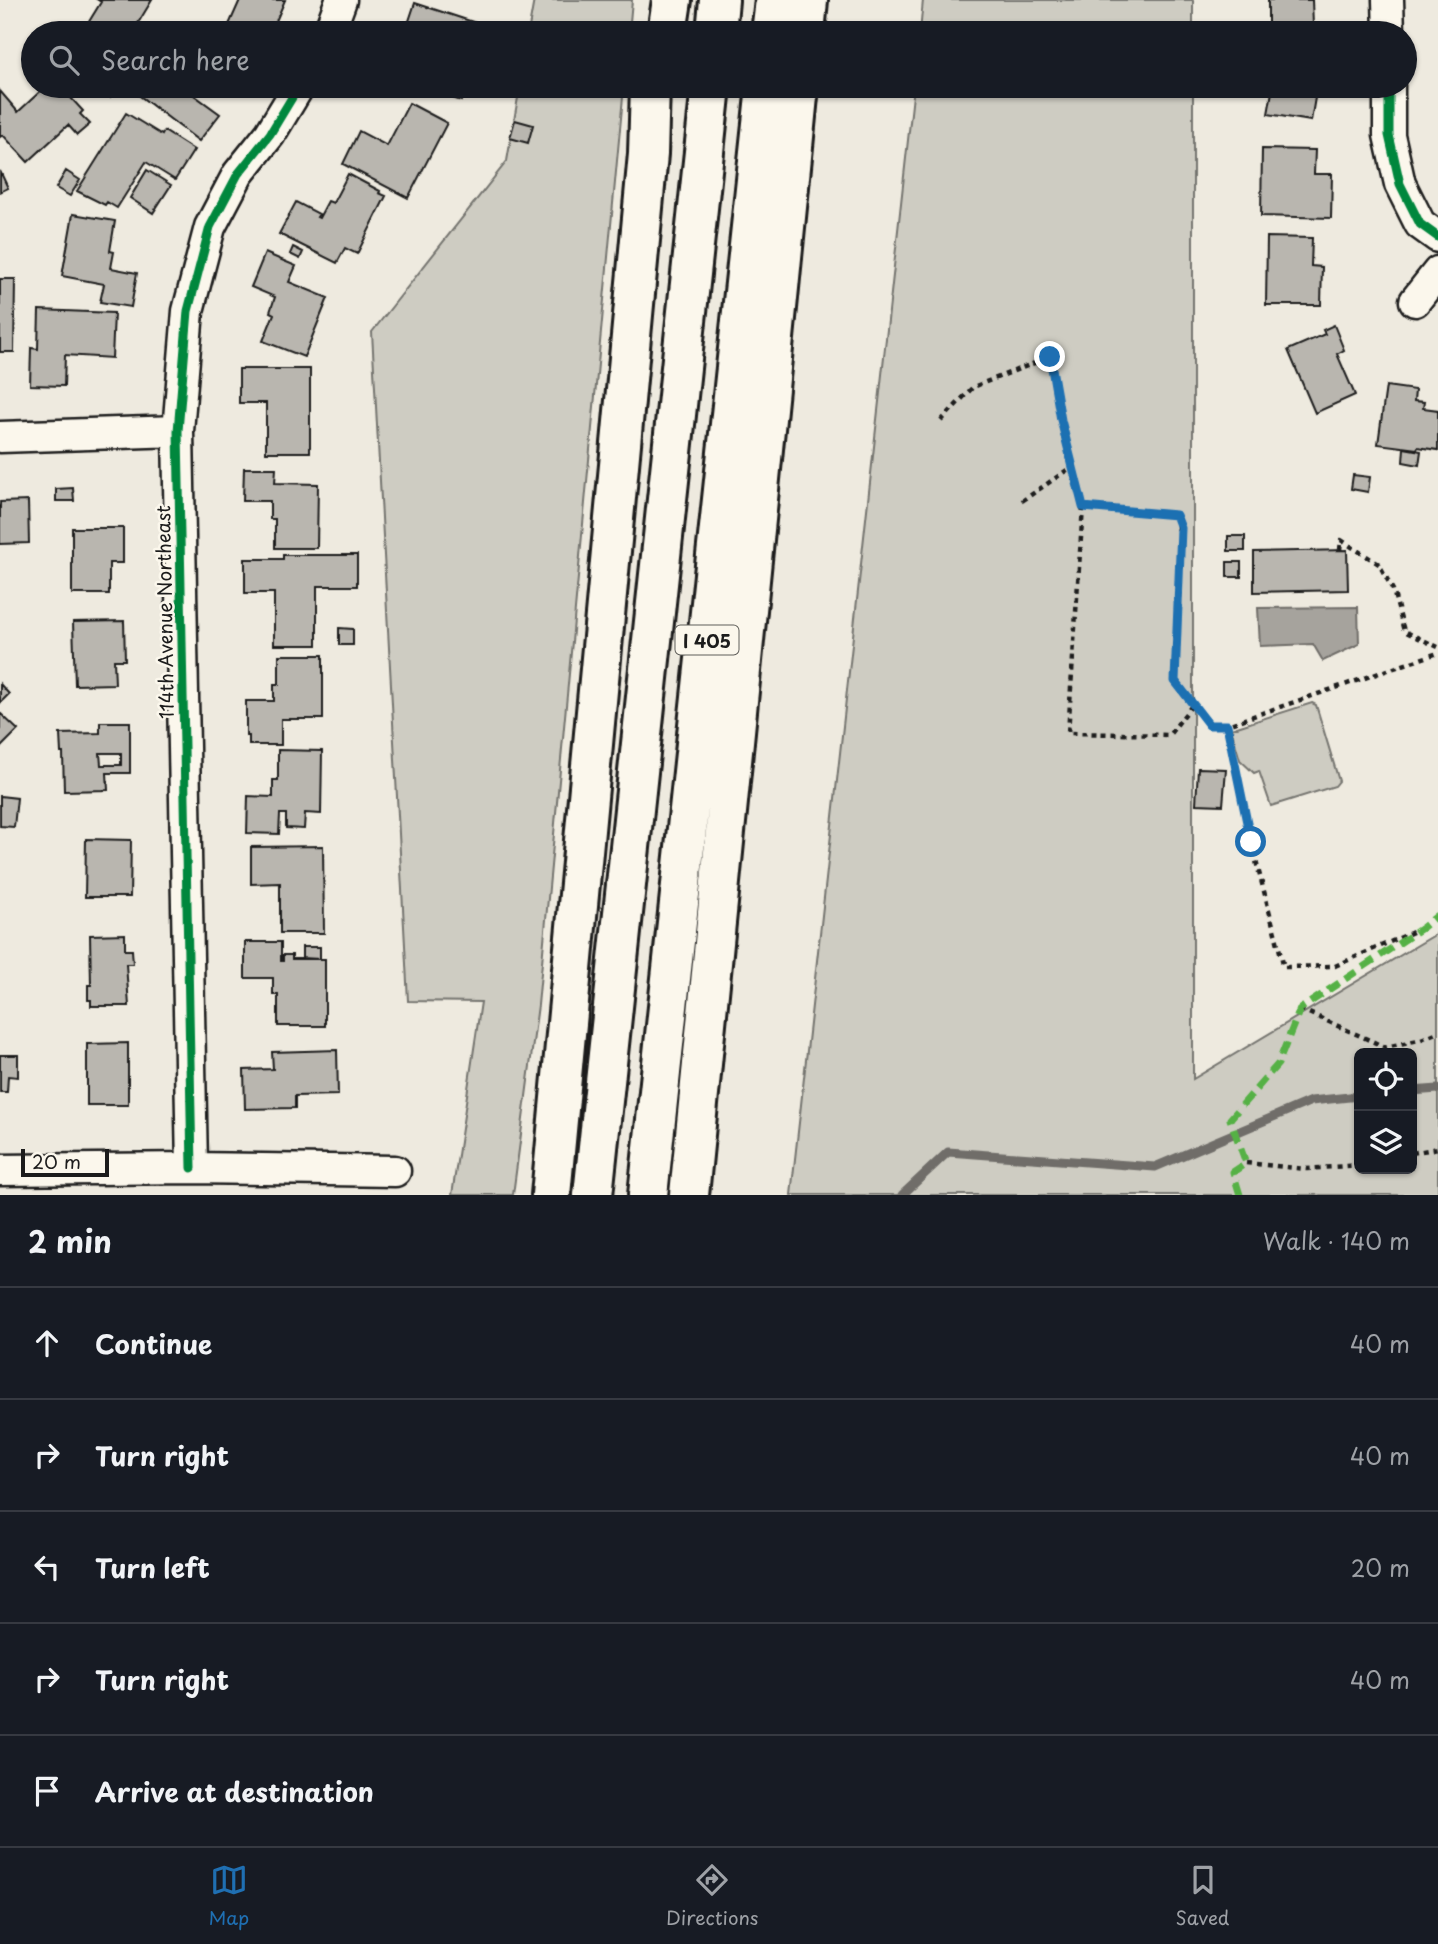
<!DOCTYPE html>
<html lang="en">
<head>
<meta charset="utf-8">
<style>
	body { margin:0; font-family:"Playpen Sans",sans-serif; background:#242831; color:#f1f3f6 }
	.controls { position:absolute; right:21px; bottom:21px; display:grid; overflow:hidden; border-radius:10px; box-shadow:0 2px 5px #0004 }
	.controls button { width:63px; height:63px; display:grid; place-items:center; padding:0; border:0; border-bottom:2px solid #363941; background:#171b24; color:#f1f3f6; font:35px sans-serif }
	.scale { position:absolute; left:21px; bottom:18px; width:88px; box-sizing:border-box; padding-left:7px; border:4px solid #1c1c1c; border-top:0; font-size:19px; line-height:24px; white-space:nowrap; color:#1c1c1c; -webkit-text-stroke:5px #fbf7ec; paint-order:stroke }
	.stop { position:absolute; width:21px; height:21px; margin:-16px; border:5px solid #1f6fb2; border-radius:50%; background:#fff }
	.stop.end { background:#1f6fb2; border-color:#fff; box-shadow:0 2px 7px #0008 }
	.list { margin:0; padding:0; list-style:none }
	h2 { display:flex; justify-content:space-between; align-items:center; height:91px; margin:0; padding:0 28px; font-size:30px }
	h2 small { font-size:23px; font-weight:400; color:#9ea1a6 }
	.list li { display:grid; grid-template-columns:46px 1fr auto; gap:21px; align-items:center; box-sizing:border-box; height:112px; padding:0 28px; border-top:2px solid #363941 }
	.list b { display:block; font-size:26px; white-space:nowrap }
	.list em { font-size:23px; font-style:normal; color:#9ea1a6 }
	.icon { flex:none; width:38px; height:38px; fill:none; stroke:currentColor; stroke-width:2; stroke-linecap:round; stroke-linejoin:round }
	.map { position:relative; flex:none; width:1438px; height:1195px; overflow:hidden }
	.search { position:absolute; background:#171b24; box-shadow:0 2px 5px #0004; left:21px; right:21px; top:21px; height:77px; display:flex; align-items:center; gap:18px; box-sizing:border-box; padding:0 24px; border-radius:38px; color:#9ea1a6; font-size:26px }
	.sheet { height:651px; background:#171b24 }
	nav { display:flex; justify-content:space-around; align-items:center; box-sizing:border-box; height:98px; border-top:2px solid #363941; background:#171b24; font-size:19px; color:#9ea1a6 }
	nav a { display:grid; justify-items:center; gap:4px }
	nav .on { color:#1f6fb2 }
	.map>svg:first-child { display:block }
</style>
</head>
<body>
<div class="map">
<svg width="1438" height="1195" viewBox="0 0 1438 1195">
	<rect width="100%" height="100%" fill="#eeeadf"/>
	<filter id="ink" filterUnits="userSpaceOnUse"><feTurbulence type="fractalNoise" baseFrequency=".0143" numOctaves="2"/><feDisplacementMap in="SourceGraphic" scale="14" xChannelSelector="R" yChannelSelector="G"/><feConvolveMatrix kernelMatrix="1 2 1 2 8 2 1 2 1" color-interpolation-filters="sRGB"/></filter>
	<g filter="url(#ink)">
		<path fill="#ceccc2" stroke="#75746f" stroke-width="2" fill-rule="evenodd" d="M534 0H632L629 33H528Z
			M923 0H1193V33H920Z
			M520 86H624L538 1005 513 1195H452L481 1002 408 1001 372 332 507 161Z
			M914 86H1193V1079L1438 933V1195H791ZM1359 1053H1412V1169H1359Z
			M1312 703 1316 705 1339 781 1335 786 1271 806 1259 771 1254 773 1240 760 1231 729Z"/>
		<path fill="#a6a39d" stroke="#6f6d69" stroke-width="2" d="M1358 607 1359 644 1323 661 1313 644 1260 646 1258 608Z"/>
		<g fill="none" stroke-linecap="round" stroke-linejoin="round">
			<path stroke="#6f6d69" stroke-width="9" d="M1412 1091 1438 1089
				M902 1195 948 1152 1155 1167 1311 1101 1359 1096"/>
		</g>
		<path fill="#b9b6af" stroke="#1c1c1c" stroke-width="2" fill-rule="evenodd" d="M98 0H152L132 33H82L101 2Z
			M240 0H285L271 33H241L228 27Z
			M1268 0H1312L1313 26 1268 27Z
			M415 3 479 24 476 33H405Z
			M46 86H60L83 111 80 114 90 124 77 135 68 125 28 162 3 135 0 137V91L18 112Z
			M105 86H118L110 97 101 91Z
			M148 86H201L194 95 220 114 199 141 140 96Z
			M419 86H466L461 101Z
			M1273 86H1317L1311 121 1268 114Z
			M409 103 447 123 408 198 343 164 359 131 387 146Z
			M126 113 162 135 164 131 194 150 175 180 146 162 117 208 107 202 105 205 77 191Z
			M515 120 533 125 528 143 510 138Z
			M1262 149 1315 150 1314 174H1332L1331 218 1261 216Z
			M147 170 171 185 153 213 130 198Z
			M0 171 8 188 0 192Z
			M66 171 80 180 70 196 56 188Z
			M348 174 380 191 379 193 386 196 357 254 345 248 337 263 279 234 296 202 319 214 317 217 319 218 328 201 333 203Z
			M73 214 115 221 110 251 114 252 111 268 137 273 131 307 100 302 104 284 62 276Z
			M1267 237 1312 238 1311 266 1322 267 1321 305H1266Z
			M293 247 303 252 300 259 290 254Z
			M265 253 296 266 289 282 328 298 304 357 263 341 274 314 270 312 275 297 251 287Z
			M0 279H15L14 352H0Z
			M39 310 114 313 112 358 65 355 64 386 30 385 31 348 38 349Z
			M1334 325 1344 350 1337 354 1355 395 1315 413 1288 350 1325 334 1323 330Z
			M239 369H310V452H266V403H239Z
			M1386 386 1415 390 1414 401 1424 402 1423 408 1438 410V450L1418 447 1417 449 1378 444Z
			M1404 448 1421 451 1419 465 1403 462Z
			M244 468H276L275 483 318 484 317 548H275V519H270V501H243Z
			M1353 475 1370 477 1368 492 1351 489Z
			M73 488 74 501H56V489Z
			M28 501 29 543 0 544V502Z
			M72 528H123V563H109V594H72Z
			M1228 536H1245V551H1228Z
			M1347 550 1348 590 1254 592V552Z
			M283 555H357V586H317V645H274V593H245V559H283Z
			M1227 562H1241V577H1227Z
			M124 621 125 660H114L115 684 75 685 73 622Z
			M339 628 353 629V645H339Z
			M279 655H323V719H281V745H249V736H246V701H274V684H279Z
			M0 684 9 694 0 703Z
			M0 713 18 730 0 748Z
			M100 722H130V773H107L108 790 64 791 63 753H61L60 734 100 733ZM100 753H121V765H101Z
			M278 750 322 751 321 814 305 813 304 829 286 828V814H280L279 834 247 833 248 796 273 797V780H278Z
			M1198 768 1226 769 1223 805 1196 804Z
			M0 796 17 798 14 827 0 826Z
			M86 839 131 840 130 897H85Z
			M323 846 324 933H280V883L251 884V847Z
			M125 934V950H132L133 964H126L129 1006H91V1000H88V985H91L90 935Z
			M245 942H281V961H283V955H292V959H325V1026H278V995H273V978H245Z
			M302 947H320V959L302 958Z
			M128 1043V1105H87V1044Z
			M337 1050 338 1095 295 1096V1108L245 1109 244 1070 273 1069 272 1052Z
			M0 1055H18V1077L8 1076 7 1092H0Z"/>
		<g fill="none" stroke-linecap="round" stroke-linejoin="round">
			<defs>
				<path id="street" d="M1388 0 1389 33
					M329 33 341 0
					M1389 86V135L1400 184 1420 224 1438 237
					M1415 301 1438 272
					M0 437 178 431
					M192 1168 178 431 188 311 210 227 238 174 270 134 299 86
					M0 1170 192 1168 395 1171"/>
				<path id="highway" d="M667 33 672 0
					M716 33 719 0
					M771 33 775 0
					M805 33 808 0
					M551 1195 648 154 650 86
					M593 1195 711 86
					M648 1195 766 86
					M689 1195 799 86"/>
			</defs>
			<use href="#street" stroke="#1c1c1c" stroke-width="35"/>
			<use href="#highway" stroke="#1c1c1c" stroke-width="44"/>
			<path stroke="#1c1c1c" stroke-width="4.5" stroke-dasharray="5 5" stroke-linecap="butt" d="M941 421 973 387 1050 357 1061 420 1083 507 1176 515 1181 528
				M1022 501 1073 466
				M1083 507 1068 733 1169 735 1193 704
				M1176 527 1181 528 1175 681 1209 725H1227
				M1340 550 1341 540 1379 564 1393 590 1404 631 1438 647
				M1422 928 1335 966 1284 967 1251 842 1227 725 1438 653
				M1300 1009 1385 1047 1419 1040 1438 1032
				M1412 1153 1438 1148
				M1246 1163 1306 1169 1359 1165"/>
			<use href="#street" stroke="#fbf7ec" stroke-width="30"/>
			<use href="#highway" stroke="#fbf7ec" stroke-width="38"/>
			<path stroke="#55b145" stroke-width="7" stroke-dasharray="14 7" stroke-linecap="butt" d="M1240 1195 1233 1172 1246 1163 1230 1119 1278 1064 1300 1009 1422 928 1438 915"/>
			<defs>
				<path id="cycleway" d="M1389 86V135L1400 184 1420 224 1438 237
					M192 1168 178 431 188 311 210 227 238 174 270 134 299 86"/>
			</defs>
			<use href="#cycleway" stroke="#fbf7ec" stroke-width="13"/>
			<use href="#cycleway" stroke="#00873e" stroke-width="9"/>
		</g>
	</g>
	<g fill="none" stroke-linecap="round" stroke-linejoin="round" filter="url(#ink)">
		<path stroke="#1f6fb2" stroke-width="9" d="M1050 357 1061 420 1083 507 1176 515 1181 528 1175 681 1209 725H1227L1251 842"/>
	</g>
	<g text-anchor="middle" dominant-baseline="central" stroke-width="5" stroke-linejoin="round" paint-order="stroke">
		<rect fill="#fbf7ec" stroke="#5f5e5a" stroke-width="2" x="675.5" y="625.5" width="63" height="29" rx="5"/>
		<g font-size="18" font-weight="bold" fill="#1c1c1c">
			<text x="707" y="640">I 405</text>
		</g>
		<g font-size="19" fill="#1c1c1c" stroke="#fbf7ec">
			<text transform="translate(164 612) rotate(-91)">114th Avenue Northeast</text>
		</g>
	</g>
</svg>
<div class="controls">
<button><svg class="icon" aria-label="locate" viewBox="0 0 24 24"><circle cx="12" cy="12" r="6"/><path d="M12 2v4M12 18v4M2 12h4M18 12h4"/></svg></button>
<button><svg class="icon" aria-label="layers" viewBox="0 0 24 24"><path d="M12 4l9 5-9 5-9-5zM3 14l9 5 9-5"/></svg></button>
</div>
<div class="scale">20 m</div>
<div class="stop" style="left:1251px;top:842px"></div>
<div class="stop end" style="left:1050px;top:357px"></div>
<div class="search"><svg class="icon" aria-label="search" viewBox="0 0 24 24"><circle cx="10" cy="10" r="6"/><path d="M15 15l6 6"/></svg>Search here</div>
</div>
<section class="sheet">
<h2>2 min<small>Walk · 140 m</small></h2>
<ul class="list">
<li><svg class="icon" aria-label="ahead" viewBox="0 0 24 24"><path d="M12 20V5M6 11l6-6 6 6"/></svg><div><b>Continue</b></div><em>40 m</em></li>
<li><svg class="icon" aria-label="right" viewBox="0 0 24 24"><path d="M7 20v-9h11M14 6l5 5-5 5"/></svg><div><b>Turn right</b></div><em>40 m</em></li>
<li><svg class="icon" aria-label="left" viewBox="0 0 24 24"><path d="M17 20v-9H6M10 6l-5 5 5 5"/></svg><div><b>Turn left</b></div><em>20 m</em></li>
<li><svg class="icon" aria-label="right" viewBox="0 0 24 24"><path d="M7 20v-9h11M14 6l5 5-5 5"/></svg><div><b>Turn right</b></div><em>40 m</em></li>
<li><svg class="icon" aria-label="arrive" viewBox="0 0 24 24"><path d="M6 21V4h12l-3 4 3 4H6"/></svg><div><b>Arrive at destination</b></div></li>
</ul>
</section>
<nav>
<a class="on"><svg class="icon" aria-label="map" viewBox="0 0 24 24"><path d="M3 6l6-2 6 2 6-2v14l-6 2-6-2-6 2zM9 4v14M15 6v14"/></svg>Map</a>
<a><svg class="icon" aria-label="directions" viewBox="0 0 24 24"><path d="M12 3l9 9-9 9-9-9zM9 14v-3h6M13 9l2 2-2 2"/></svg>Directions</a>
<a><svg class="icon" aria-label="saved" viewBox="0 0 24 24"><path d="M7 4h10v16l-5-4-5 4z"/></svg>Saved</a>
</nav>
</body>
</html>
